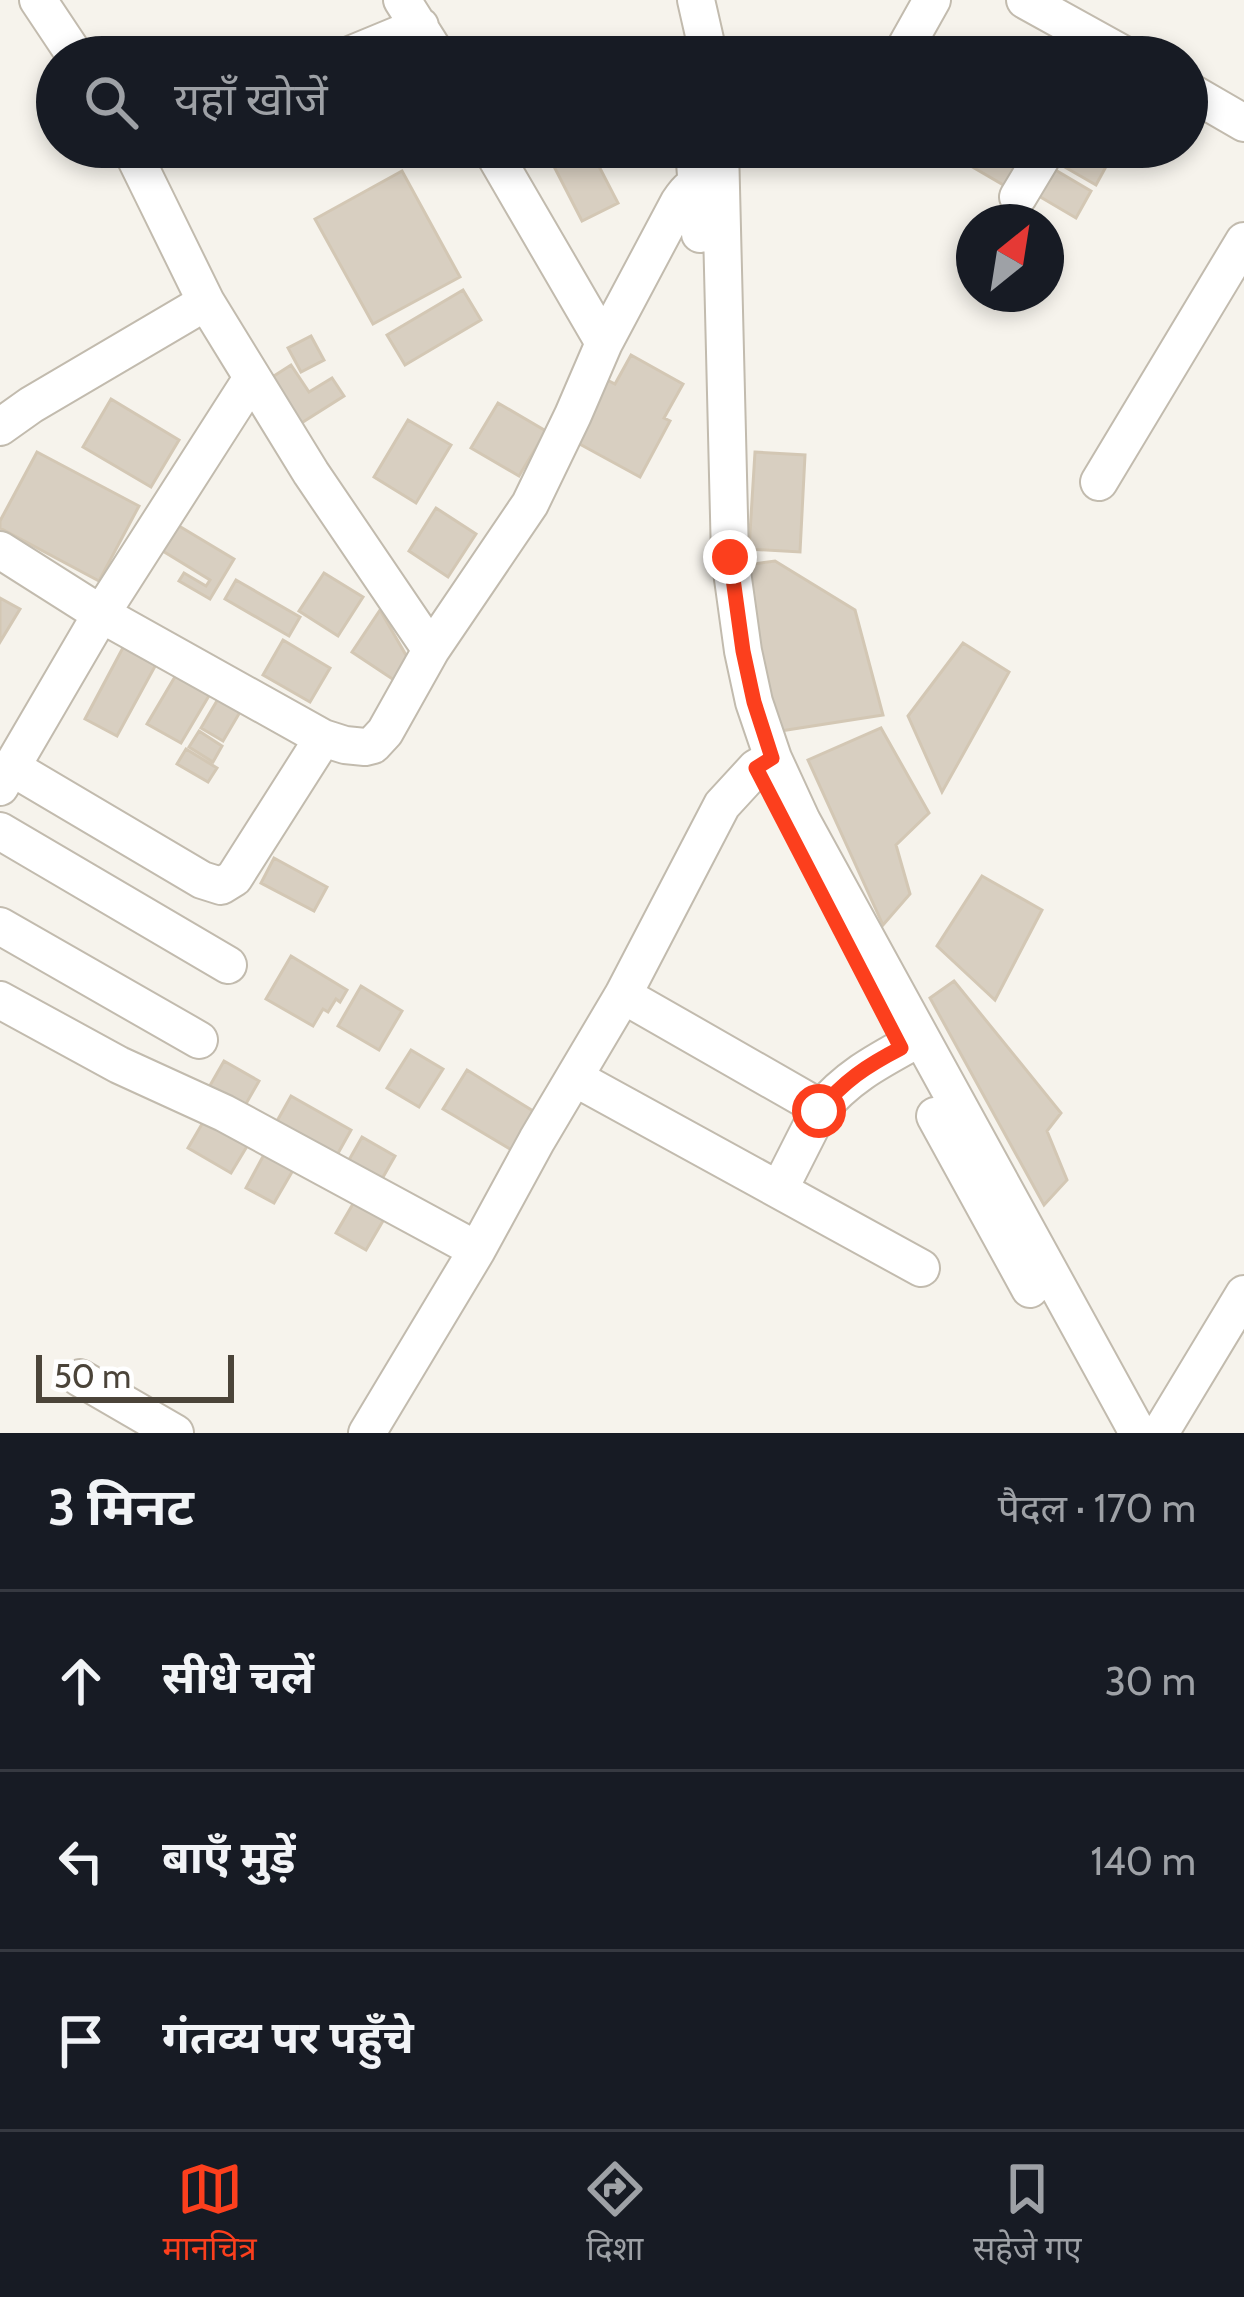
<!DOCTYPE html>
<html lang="hi">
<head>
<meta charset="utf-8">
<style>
	body { margin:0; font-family:Cabin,"Noto Sans Devanagari",sans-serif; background:#242831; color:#f1f3f6 }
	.compass { position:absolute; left:956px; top:204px; width:108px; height:108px; border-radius:50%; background:#171b24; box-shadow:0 6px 18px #0003; rotate:30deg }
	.scale { position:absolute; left:36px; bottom:30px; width:198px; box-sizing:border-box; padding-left:12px; border:6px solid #4b4439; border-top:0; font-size:33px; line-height:42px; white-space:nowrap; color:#4b4439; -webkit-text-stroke:9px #fff; paint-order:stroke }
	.stop { position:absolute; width:36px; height:36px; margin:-27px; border:9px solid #fc3f1d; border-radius:50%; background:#fff }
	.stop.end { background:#fc3f1d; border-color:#fff; box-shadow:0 3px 12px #0008 }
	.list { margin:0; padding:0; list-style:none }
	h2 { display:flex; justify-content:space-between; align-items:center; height:156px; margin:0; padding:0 48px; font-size:51px }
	h2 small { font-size:39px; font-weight:400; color:#9ea1a6 }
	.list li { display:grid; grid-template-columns:78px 1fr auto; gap:36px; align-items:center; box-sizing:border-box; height:180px; padding:0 48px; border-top:3px solid #363941 }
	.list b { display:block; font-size:45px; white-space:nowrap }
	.list em { font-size:39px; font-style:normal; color:#9ea1a6 }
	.icon { flex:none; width:66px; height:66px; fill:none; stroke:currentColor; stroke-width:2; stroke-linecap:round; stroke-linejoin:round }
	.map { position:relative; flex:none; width:1244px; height:1433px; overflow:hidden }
	.search { position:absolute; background:#171b24; box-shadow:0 6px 18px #0003; left:36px; right:36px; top:36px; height:132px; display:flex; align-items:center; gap:30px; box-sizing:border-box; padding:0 42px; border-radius:66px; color:#9ea1a6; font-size:45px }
	.sheet { height:696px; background:#171b24 }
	nav { display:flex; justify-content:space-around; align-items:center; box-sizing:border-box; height:168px; border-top:3px solid #363941; background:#171b24; font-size:33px; color:#9ea1a6 }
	nav a { display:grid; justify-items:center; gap:6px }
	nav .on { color:#fc3f1d }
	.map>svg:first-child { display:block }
</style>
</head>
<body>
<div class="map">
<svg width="1244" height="1433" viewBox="0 0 1244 1433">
	<rect width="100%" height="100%" fill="#f6f3ec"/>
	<path fill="#d8cfc1" stroke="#d3c7b4" stroke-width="3" d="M544 147H589L618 203 582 221Z
		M963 147H1006L1000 157 1031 174 1019 194 957 158Z
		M1064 147H1086L1109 161 1096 185 1056 162Z
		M1052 168 1091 191 1076 218 1037 195Z
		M402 171 460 277 373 324 315 219Z
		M463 290 481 320 405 365 387 335Z
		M311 336 324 360 301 372 288 348Z
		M631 355 683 384 664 418 670 421 640 477 574 441 607 380 615 384Z
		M291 365 309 392 332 378 344 396 292 429 263 383Z
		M111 399 179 440 151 487 83 447Z
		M498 403 546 431 519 476 471 448Z
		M408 420 451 445 416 503 374 477Z
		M37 452 139 506 99 581 0 528V521Z
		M755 452 805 455 800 552 749 549Z
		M436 508 476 534 448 577 409 551Z
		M169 520 234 559 210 599 179 581 184 573 206 586 210 580 153 545Z
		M775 561 855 610 883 715 774 732 747 565Z
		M324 573 363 597 338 636 299 611Z
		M236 580 300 617 289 636 225 599Z
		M0 598 20 609 0 642Z
		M380 610 414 669 403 686 352 652Z
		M283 640 330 668 310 702 263 675Z
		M126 642 159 659 117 736 85 719Z
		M963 643 1009 672 942 792 908 716Z
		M176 675 210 694 181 743 147 724Z
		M218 699 240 712 223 741 201 728Z
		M881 728 929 813 896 845 910 894 883 925 808 760Z
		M199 731 222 746 213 762 189 747Z
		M186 749 217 768 208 782 177 764Z
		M274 858 327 887 314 911 261 883Z
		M982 876 1042 910 995 1000 937 946Z
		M291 956 347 990 340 1002 336 999 328 1012 323 1009 313 1026 266 999Z
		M954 981 1061 1113 1047 1131 1067 1180 1044 1205 930 998Z
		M361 986 402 1011 379 1050 338 1026Z
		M411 1050 443 1069 419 1107 387 1088Z
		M224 1061 259 1081 239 1116 204 1096Z
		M467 1070 538 1114 515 1152 443 1109Z
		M291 1096 351 1130 332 1164 272 1130Z
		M209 1112 252 1138 231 1173 188 1148Z
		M362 1137 395 1156 374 1193 341 1174Z
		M267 1149 296 1165 274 1203 246 1188Z
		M357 1197 387 1214 366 1250 336 1233Z"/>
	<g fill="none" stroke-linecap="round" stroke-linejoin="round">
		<defs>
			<path id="minor" d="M38 0 76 57
				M402 0 438 57
				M696 0 709 57
				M1025 0 1128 57
				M345 57 420 26
				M900 57 932 0
				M1187 90 1244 123
				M130 147 206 302 311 473 431 650
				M490 147 604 343
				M694 147 700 234
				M720 147 730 557 743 651 754 702 773 758 802 821 1138 1433
				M1018 197 1048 147
				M0 427 31 405 206 302
				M1099 482 1244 241
				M0 550 101 614 323 738 345 745 365 747 373 745 385 732 431 650 530 504 573 415 604 343 679 202C687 190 692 184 707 183
				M11 767 202 880 221 886 234 878 323 738
				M0 787 101 614 252 378
				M0 831 228 965
				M0 926 199 1040
				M623 995 817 1106 819 1111 780 1188
				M0 1000 119 1065 224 1113 477 1250
				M575 1078 921 1268
				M819 1111C849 1075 880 1060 920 1038
				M935 1116 1030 1289
				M80 1378 175 1433
				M367 1433 477 1250 537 1140 623 995 722 805 756 768 773 758
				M1160 1433 1244 1294"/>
		</defs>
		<use href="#minor" stroke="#c2bbae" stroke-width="40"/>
		<use href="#minor" stroke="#fff" stroke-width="36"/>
	</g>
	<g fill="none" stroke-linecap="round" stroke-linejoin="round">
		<path stroke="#fc3f1d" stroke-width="15" d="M730 557 743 651 754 702 772 758 756 768 901 1048C866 1066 844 1081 819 1111"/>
	</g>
</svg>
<svg class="compass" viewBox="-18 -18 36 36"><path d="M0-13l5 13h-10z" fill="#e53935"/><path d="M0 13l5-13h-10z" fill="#9ea1a6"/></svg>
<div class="scale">50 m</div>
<div class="stop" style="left:819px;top:1111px"></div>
<div class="stop end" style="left:730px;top:557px"></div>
<div class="search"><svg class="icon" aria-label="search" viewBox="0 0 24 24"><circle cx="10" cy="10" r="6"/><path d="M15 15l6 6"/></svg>यहाँ खोजें</div>
</div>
<section class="sheet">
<h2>3 मिनट<small>पैदल · 170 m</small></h2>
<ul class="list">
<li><svg class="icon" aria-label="ahead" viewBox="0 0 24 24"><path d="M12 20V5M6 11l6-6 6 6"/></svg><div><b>सीधे चलें</b></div><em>30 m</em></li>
<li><svg class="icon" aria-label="left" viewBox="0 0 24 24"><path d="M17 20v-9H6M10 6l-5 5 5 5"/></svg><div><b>बाएँ मुड़ें</b></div><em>140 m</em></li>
<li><svg class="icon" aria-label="arrive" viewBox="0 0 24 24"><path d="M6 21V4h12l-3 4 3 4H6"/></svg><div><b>गंतव्य पर पहुँचे</b></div></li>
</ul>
</section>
<nav>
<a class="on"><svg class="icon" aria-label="map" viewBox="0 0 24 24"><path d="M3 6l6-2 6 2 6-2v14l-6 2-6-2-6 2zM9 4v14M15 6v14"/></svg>मानचित्र</a>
<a><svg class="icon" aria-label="directions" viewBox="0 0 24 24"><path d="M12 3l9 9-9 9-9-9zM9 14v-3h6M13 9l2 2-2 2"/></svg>दिशा</a>
<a><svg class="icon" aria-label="saved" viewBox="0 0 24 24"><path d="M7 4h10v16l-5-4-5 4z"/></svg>सहेजे गए</a>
</nav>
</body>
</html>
